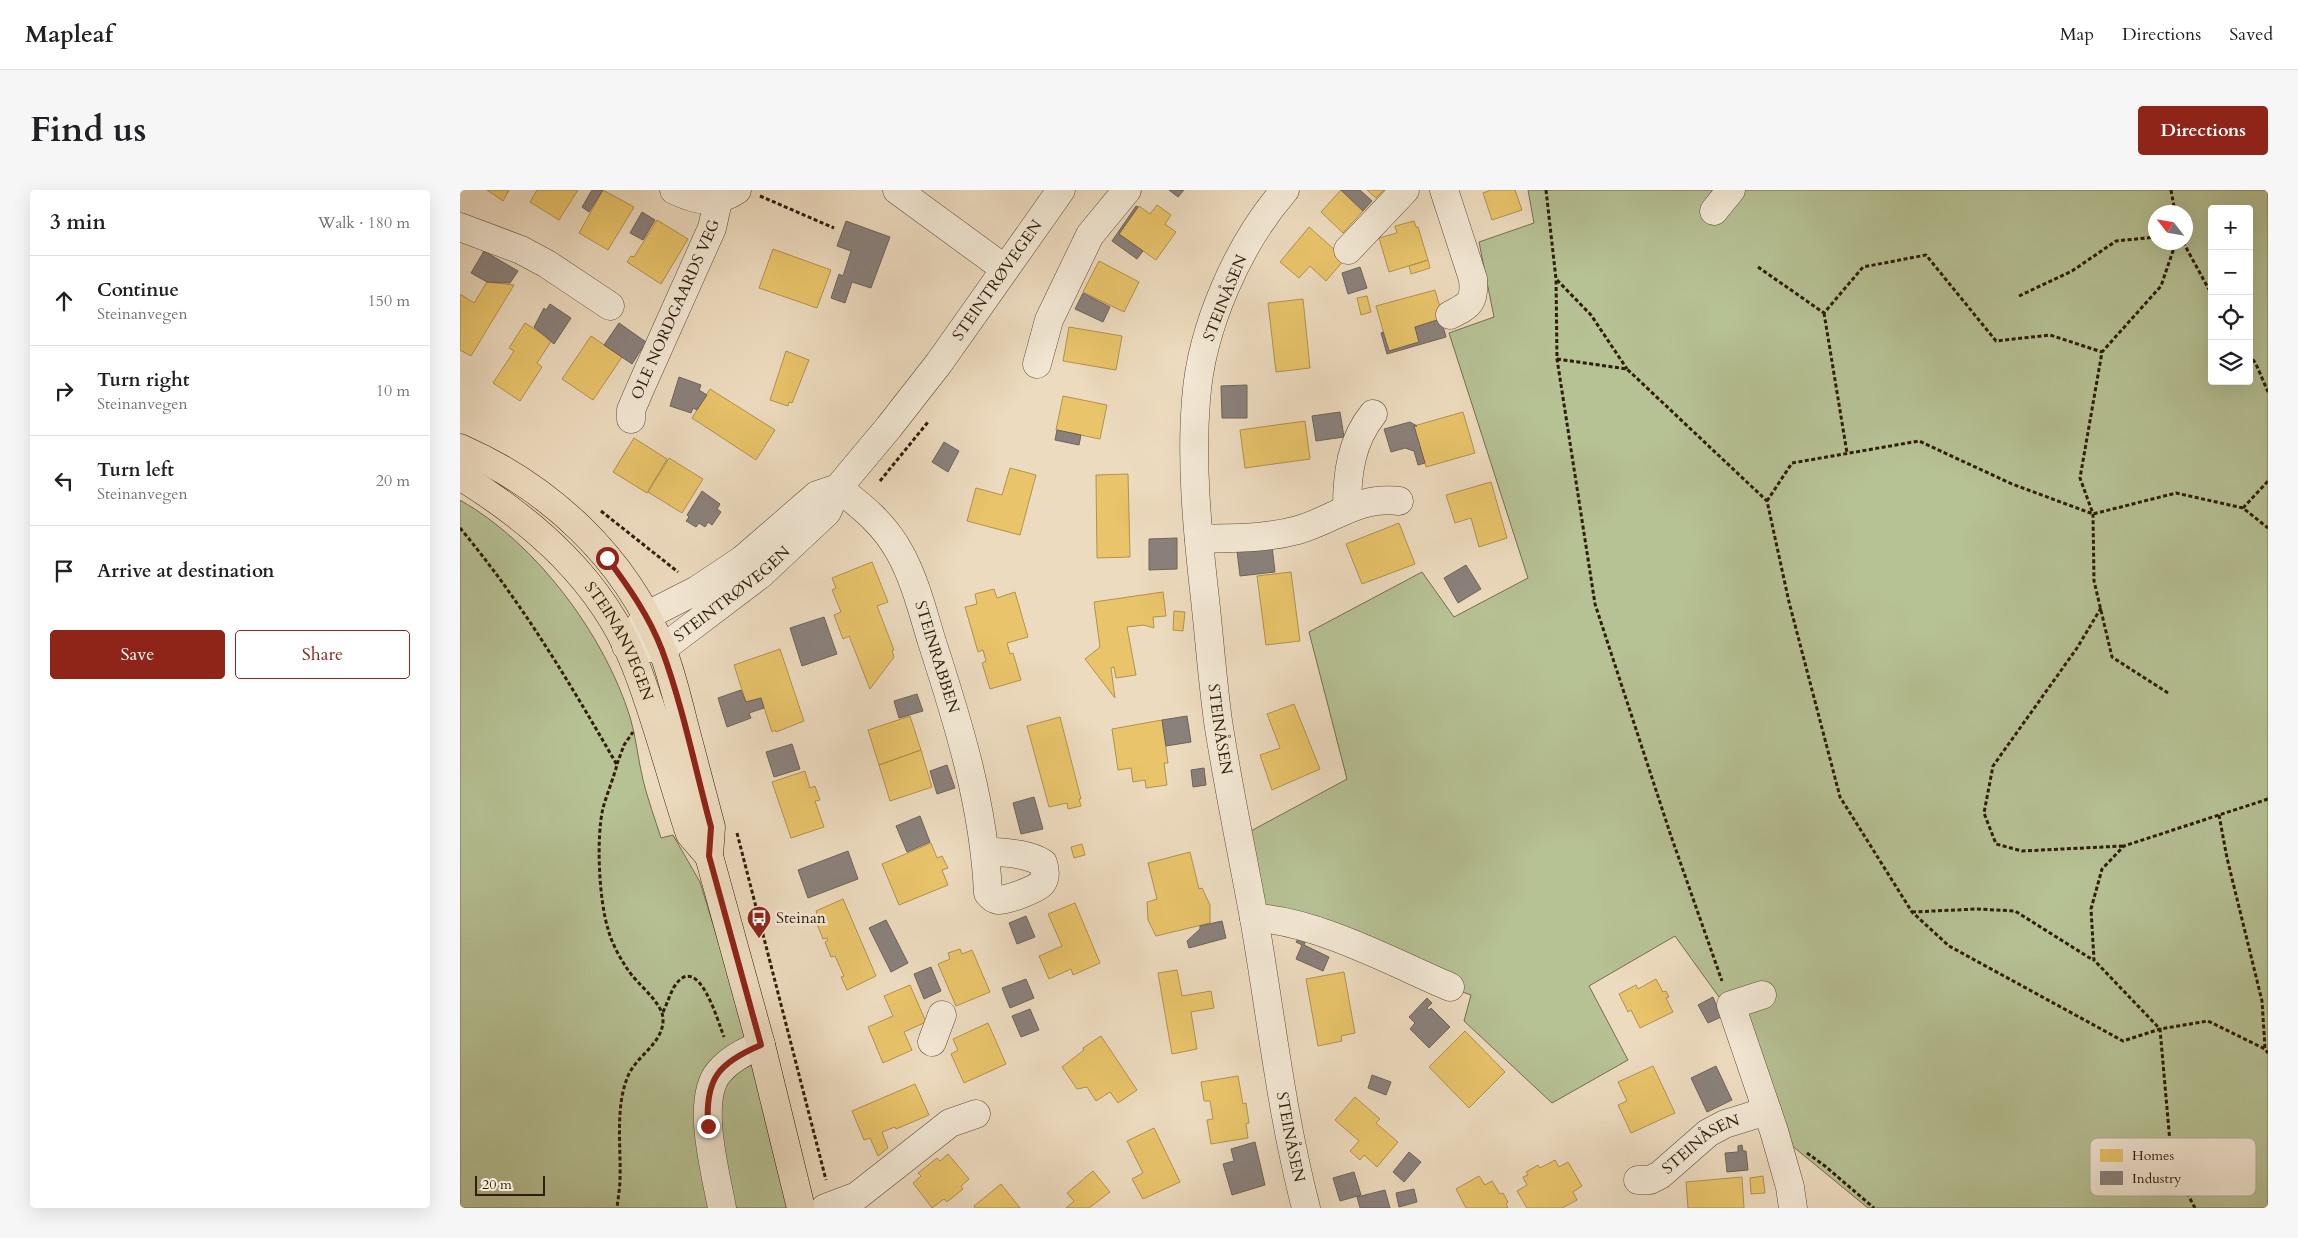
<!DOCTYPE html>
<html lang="en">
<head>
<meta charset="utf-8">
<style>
	body { margin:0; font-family:Cardo,serif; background:#f6f6f6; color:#202124 }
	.controls { position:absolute; right:15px; top:15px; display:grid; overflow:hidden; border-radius:5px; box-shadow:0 5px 20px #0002 }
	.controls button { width:45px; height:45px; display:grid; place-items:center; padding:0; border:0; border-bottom:1px solid #e0e0e0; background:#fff; color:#202124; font:25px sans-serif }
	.compass { position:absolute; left:1688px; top:15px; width:45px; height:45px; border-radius:50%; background:#fff; box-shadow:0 5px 20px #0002; rotate:301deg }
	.scale { position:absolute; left:15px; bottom:12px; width:70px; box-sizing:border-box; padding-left:5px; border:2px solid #2e1d08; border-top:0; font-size:14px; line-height:18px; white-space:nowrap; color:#2e1d08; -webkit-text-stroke:4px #f3e8d5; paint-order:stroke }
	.stop { position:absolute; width:15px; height:15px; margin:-11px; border:4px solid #8f2418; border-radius:50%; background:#fff }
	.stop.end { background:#8f2418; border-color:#fff; box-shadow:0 1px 5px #0008 }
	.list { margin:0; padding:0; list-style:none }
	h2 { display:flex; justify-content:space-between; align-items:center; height:65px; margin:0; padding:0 20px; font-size:21px }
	h2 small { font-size:16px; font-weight:400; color:#757577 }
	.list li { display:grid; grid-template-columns:32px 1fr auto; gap:15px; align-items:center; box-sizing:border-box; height:90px; padding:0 20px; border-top:1px solid #e0e0e0 }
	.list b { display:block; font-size:19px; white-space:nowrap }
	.list p { margin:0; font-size:16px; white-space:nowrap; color:#757577 }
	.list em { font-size:16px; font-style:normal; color:#757577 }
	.actions { display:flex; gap:10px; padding:15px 20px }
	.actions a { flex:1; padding:11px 0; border:1px solid #8f2418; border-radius:5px; text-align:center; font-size:18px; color:#8f2418 }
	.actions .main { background:#8f2418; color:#fff }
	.icon { flex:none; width:28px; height:28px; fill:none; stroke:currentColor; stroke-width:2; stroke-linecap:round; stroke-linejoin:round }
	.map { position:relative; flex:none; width:1808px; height:1018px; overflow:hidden; border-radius:5px }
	header { display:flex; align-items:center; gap:30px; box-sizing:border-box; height:70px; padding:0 25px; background:#fff; border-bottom:1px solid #e0e0e0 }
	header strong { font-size:24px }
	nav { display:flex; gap:28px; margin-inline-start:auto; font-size:18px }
	.intro { display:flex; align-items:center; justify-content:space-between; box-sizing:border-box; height:120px; padding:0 30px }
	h1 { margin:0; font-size:35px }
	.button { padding:12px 22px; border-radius:5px; background:#8f2418; color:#fff; font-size:18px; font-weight:700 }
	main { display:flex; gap:30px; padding:0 30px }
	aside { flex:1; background:#fff; border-radius:5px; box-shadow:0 5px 20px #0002 }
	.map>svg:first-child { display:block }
</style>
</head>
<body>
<header>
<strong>Mapleaf</strong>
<nav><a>Map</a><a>Directions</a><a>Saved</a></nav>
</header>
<div class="intro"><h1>Find us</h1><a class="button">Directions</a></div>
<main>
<aside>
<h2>3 min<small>Walk · 180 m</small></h2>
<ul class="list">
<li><svg class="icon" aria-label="ahead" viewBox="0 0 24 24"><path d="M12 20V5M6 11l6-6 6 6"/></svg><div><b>Continue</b><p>Steinanvegen</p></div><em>150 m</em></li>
<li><svg class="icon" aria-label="right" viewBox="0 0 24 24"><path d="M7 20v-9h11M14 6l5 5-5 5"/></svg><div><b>Turn right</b><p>Steinanvegen</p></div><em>10 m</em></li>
<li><svg class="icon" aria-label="left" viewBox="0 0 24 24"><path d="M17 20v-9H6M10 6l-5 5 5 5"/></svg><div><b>Turn left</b><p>Steinanvegen</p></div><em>20 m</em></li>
<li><svg class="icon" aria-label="arrive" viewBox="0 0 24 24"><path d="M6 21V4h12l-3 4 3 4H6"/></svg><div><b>Arrive at destination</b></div></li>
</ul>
<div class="actions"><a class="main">Save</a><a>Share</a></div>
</aside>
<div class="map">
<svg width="1808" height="1018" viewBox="0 0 1808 1018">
	<rect width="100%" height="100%" fill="#eddbbf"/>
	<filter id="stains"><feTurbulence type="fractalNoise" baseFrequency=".004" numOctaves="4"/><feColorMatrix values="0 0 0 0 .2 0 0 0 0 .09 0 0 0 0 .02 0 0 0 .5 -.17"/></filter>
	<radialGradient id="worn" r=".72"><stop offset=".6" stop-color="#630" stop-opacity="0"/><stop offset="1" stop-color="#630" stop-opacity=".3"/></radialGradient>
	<path fill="#b6c194" stroke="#726f4e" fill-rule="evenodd" d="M1068 0H1808V1018H1408L1314 941 1277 832 1215 746 1129 796 1168 870 1092 913 1004 831 1011 805 794 728 778 648 887 589 849 442 962 382 994 427 1068 388 989 143 1034 127 1019 52 1074 33ZM1752 19H1789V191H1752ZM1696 22H1726V52H1696Z
		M0 310C76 353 144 444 170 527 176 547 178 569 183 590 188 610 195 629 201 648L213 645 240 692 340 1018H0Z"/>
	<path fill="#e9c46a" stroke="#b1924d" d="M27 0H49L43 11Z
		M77 0H118L99 30 70 12Z
		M143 0 174 17 148 60 119 43Z
		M881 0 903 21 883 43 861 22Z
		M907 0H924L916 8Z
		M1031 0H1055L1062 20 1032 30 1023 3Z
		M697 15 711 25 705 34 716 42 696 70 659 44 679 16 690 24Z
		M197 30 228 49 201 94 167 72 171 66 174 67Z
		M954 31 956 37H958L968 70 929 82 919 48 937 43 935 36Z
		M849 37 885 69 866 91 850 76 839 88 820 72Z
		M313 59 371 80 357 118 299 98Z
		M968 70 970 78 951 84 949 76Z
		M639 71 679 92 664 122 623 102Z
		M27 92 54 95 11 166 0 160V104L14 113Z
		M975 100 983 128 955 137 959 152 929 161 916 116Z
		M907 106 911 122 901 125 897 108Z
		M843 109 850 178 816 182 808 113Z
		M65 133 92 150 77 173 82 177 60 211 33 193 54 161 49 158Z
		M609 137 662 146 656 180 603 171Z
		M131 146 162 167 133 210 102 189Z
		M326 161 349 170 332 213 329 212 328 216 310 210Z
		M250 199 315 240 296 270 232 228Z
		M603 206 647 215 640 249 596 240Z
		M1003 222 1015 263 966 277 954 236Z
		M845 231 850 269 785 278 780 240Z
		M174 248 207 269 187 303 153 282Z
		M209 268 243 289 222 323 188 302Z
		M550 278 576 285 560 345 507 331 516 298 542 305Z
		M668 284 670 367 637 368 636 285Z
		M1031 292 1047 348 1019 357 1011 328 995 333 986 305Z
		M939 333 955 374 902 394 886 354Z
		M412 372 428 412 417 416 434 460 432 461 434 467 410 499 389 446 383 449 374 425 381 422 372 400 376 398 372 388Z
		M831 382 840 451 806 455 797 386Z
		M534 399 537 408 555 402 568 447 547 453 550 464 553 463 561 490 530 499 522 473 526 471 523 460 518 462 505 417 517 414 515 404Z
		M703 402 706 426 693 427 694 438 684 435 667 437 676 485 656 488 654 477 651 478 655 508 625 469 640 457 634 412Z
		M714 421 725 422 723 441 713 440Z
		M320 459 344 531 316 542 315 540 312 542 301 508 286 512 274 475Z
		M834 514 860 579 812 600 800 565 820 558 807 524Z
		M450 526 461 560 419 575 408 540Z
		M600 527 621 609H619L621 616 608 619 607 613 589 617 567 536Z
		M702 530 708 573H704L707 595 686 598 685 590 673 592 671 578 658 580 652 539Z
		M461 560 472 597 430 611 419 575Z
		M345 581 350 598 355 596 360 610 355 611 364 637 331 648 312 592Z
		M471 653 477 668 482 666 488 678 482 680 488 695 439 715 422 674Z
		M622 654 625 665 614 668 611 657Z
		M730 662 739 699 742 698 750 715V733L696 746 688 730 687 712 697 709 688 673Z
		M383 709 416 786 387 800 381 787 384 786 375 766 371 767 365 752 368 750 367 748 363 749 357 734 360 732 356 721Z
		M615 713 640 773 613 785 611 779 589 789 579 766 602 756 588 724Z
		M500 759 502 764 512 760 530 802 496 816 478 774 490 769 488 763Z
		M717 780 722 806 751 801 754 818 731 822 737 859 712 864 698 783Z
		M884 782 895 843 881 846 882 851 858 856 846 789Z
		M1196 789 1203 802 1206 801 1209 807 1206 808 1213 822 1180 838 1171 820 1168 822 1159 804 1176 795 1178 799Z
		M450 795 466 832 444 842 452 860 423 873 408 837 433 826 424 806Z
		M528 833 546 874 504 893 491 864 498 860 493 849Z
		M1005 841 1045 882 1009 918 969 877Z
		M641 846 677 900 658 913 650 902 636 911 627 897 617 899 602 877 624 860 623 858Z
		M1193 876 1215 923 1171 943 1158 915 1167 911 1158 892Z
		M778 886 783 914 786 913 789 933 786 934 788 948 751 954 747 930 753 929 750 911H744L741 892Z
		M455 894 469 925 436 939 435 937 422 942 428 958 418 966 410 948 404 950 392 921Z
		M895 907 920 929 916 933 938 952 917 977 904 965 900 970 890 961 899 951 875 930Z
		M694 938 720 992 683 1009 672 989 683 983 667 951Z
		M488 964 509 989 501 996 503 999 487 1012 484 1009 472 1018 453 993 461 986 458 983 477 968 480 971Z
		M1095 970 1099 977 1108 972 1122 996 1113 1002 1117 1010 1102 1018H1067L1057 1001 1067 995 1063 987 1068 985 1066 982 1078 975 1080 978Z
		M633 981 650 1002 629 1018H606L614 1011 607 1003Z
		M1019 986 1025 995 1032 991 1040 1004 1043 1003 1048 1012 1046 1014 1048 1018H1006L996 999Z
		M1303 986 1305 1003 1291 1004 1290 988Z
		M1282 987 1284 1018H1228L1226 992Z
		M541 994 560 1018H515L514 1016Z"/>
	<path fill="#8a817c" stroke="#6e6359" d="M132 0H143L129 22 122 17Z
		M709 0H724L718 7Z
		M881 0H900L912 11 903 21Z
		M676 16 678 17 659 44 683 61 677 69 652 51Z
		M182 22 195 30 183 50 170 43Z
		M386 31 430 47 411 98 392 92 385 113 371 108 379 84 383 86 391 61 377 56Z
		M24 61 58 81 50 93 27 92 11 83Z
		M900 77 907 98 888 104 882 83Z
		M623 103 650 117 643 132 615 119Z
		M90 114 111 128 94 154 74 137 84 118 86 120Z
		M981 129 986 147 927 164 921 143 923 142 929 161 959 152 955 137Z
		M159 133 186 152 172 174 144 155Z
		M219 187 241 195 239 200 247 205 237 220 233 218 231 223 210 216Z
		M787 195V228H762L761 196Z
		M880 222 884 247 856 251 852 226Z
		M950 232 957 236H954L965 273 958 275 954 261 945 258 931 262 924 239Z
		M597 240 621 245 619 255 595 250Z
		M484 252 499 261 488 282 472 272Z
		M242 301 260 314 257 319 261 322 252 335 248 332 245 337 239 333 236 337 226 331 229 327 227 325Z
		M717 348V379L689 380V349Z
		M812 356 815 382 780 386 777 361Z
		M1006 375 1021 399 998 413 984 388Z
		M364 427 377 464 342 476 330 438Z
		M281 500 286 512 301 508 304 518 289 523 291 528 267 537 258 508Z
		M457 504 463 521 439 528 434 511Z
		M727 526 731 552 706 556 702 530Z
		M332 554 340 579 314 587 306 562Z
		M487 575 495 598 477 604 470 581Z
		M744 578 746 595 733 597 731 580Z
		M574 607 583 639 561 644 553 613Z
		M460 626 470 652 447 662 436 636Z
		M388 661 398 689 348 708 338 680Z
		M566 726 575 747 557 754 549 733Z
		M426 730 448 773 431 782 409 738Z
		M762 731 766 748 729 758 727 751 740 739V736Z
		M838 749 845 752 844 755 869 767 863 781 836 769 842 755 836 752Z
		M471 777 481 801 464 809 454 784Z
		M566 789 574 808 550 818 542 798Z
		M1253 807 1261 827 1248 833 1238 815Z
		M967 808 972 813 967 818 969 820 971 818 990 837 969 858 950 839 955 833 949 827Z
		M570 819 579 840 561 847 552 826Z
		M1256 876 1272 910 1247 922 1231 888Z
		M912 885 931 892 926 905 908 898Z
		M795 952 805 995 772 1005 763 974 774 971 771 959Z
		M1282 955 1283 961H1286L1288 980 1267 982 1265 963 1278 962V956Z
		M949 962 961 972 944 992 933 982Z
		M894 982 901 1005 880 1011 873 988Z
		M954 999 957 1012 939 1017 936 1003Z
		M925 1000 930 1018H900L897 1007Z"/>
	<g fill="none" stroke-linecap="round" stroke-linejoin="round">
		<defs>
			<g id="minor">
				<path d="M214 0C237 11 255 15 277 0"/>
				<path d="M437 0 545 79"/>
				<path id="s1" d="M825 0C778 54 741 138 736 210 731 273 737 337 744 400 749 443 752 487 758 531 768 597 782 662 794 728 811 825 821 922 846 1018"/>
				<path d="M984 0 1013 89C1015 112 1010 115 990 125"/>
				<path d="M1254 21 1271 0"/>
				<path d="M0 37 61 60 87 74 150 116"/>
				<path d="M888 60 945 0"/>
				<path d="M577 174 589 130 630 45 667 0"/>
				<path id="s2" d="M171 229V220L180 199 252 38 258 11"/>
				<path id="s3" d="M378 298 357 305 282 370 237 400 186 426 166 456 202 459 301 384 367 322 378 298 429 237 479 173 601 0"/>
				<path id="s4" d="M378 298C403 317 425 335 440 363 455 390 463 423 472 452 499 535 524 616 528 703 531 707 533 709 538 710 545 711 578 699 582 693 586 687 585 679 583 673 566 663 546 663 526 661"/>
				<path d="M887 318C887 284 891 251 913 224"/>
				<path d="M739 349C772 348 805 349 838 340 876 329 897 306 939 311"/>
				<path d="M794 728C854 730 934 773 990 797"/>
				<path d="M1302 805 1271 815 1314 941 1330 997 1333 1018"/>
				<path d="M472 852 482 825"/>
				<path id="s5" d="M1178 990H1190L1200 985 1248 943 1265 934 1307 921"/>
				<path d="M262 1018C256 984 235 910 259 882 270 869 285 861 301 855"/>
				<path d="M365 1018 397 1006 490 933 516 924"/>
			</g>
			<g id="major">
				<path d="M0 258C89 297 165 367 202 459 211 482 217 507 223 531 232 566 242 602 251 637L249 666 301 855 341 1018"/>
				<path id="s6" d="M0 286C75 332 142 391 175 474 197 529 211 588 230 644L249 666"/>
			</g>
		</defs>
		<use href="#minor" stroke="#5e4c36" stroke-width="29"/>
		<use href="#major" stroke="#2e1d08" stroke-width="29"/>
		<path stroke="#2e1d08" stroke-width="3" stroke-dasharray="4 2.5" stroke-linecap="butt" d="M1086 0 1096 89 1097 169 1135 414 1211 646 1262 791
			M1711 0 1715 22
			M300 6 374 38
			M1723 52 1752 105
			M1298 77 1364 123 1403 77 1466 65 1536 151 1590 145 1642 162
			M1097 90 1131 125 1167 179
			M1559 106 1612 81 1656 51 1696 47
			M1364 123 1387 263
			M1789 164 1796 174 1808 202
			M1097 169 1167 179 1307 311 1329 412 1380 607 1452 722 1489 756 1663 851 1700 839 1748 831 1805 859 1808 863
			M420 291 468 232
			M1307 311 1332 273 1459 251 1552 294 1633 324 1716 303 1783 318 1808 338
			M1783 318 1808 291
			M141 321 218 382
			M0 338C61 411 110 493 157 575 153 589 147 604 143 618 136 648 139 710 148 739 152 754 160 768 168 780 177 794 203 813 203 829 204 853 176 866 168 886 155 917 161 954 160 988 160 998 158 1008 157 1018
			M1641 418 1617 458 1533 576 1524 623 1536 654 1562 661 1663 656
			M1708 503 1652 467 1634 391 1633 324 1620 288 1642 162 1701 96 1716 52
			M157 574 164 555 173 542
			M1759 625 1767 668 1802 811 1805 858
			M277 643 366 990
			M1452 722 1517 719 1555 721 1633 770
			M203 822C207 814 210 804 214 797 238 759 258 832 264 847
			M1347 963 1365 976 1414 1018
			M1735 1018 1712 975 1700 839 1634 770 1631 719 1642 679 1664 656 1808 609"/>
		<use href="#minor" stroke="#f3e8d5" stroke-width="28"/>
		<use href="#major" stroke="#eddbbf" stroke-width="28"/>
	</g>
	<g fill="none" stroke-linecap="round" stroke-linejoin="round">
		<path stroke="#8f2418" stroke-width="6" d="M147 368C168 396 189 426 202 460 223 517 235 578 251 637L249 666 301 855C258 873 245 889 248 936"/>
	</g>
	<defs>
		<symbol id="bus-pin" viewBox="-11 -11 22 30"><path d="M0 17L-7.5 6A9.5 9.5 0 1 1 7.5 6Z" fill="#8f2418" stroke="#f3e8d5"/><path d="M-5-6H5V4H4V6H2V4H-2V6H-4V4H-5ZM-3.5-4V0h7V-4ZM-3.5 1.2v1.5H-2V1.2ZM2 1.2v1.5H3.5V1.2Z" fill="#fff"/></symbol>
	</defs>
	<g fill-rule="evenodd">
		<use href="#bus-pin" x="285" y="714" width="28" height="38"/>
	</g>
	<g text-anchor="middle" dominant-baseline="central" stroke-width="5" stroke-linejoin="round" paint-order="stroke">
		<g font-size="16" fill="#2e1d08" stroke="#f3e8d5">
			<text stroke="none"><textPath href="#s3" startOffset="808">STEINTRØVEGEN</textPath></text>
			<text transform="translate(765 108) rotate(-68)">STEINÅSEN</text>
			<text stroke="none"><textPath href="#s2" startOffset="119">OLE NORDGAARDS VEG</textPath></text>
			<text stroke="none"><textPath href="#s3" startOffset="394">STEINTRØVEGEN</textPath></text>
			<text stroke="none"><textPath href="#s6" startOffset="234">STEINANVEGEN</textPath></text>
			<text stroke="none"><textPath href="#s4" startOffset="201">STEINRABBEN</textPath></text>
			<text stroke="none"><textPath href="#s1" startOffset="562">STEINÅSEN</textPath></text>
			<text stroke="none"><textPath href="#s1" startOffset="976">STEINÅSEN</textPath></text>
			<text stroke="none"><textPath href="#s5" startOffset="75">STEINÅSEN</textPath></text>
		</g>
		<g font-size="16" fill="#2e1d08" stroke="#f3e8d5" text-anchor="start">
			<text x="316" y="728">Steinan</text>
		</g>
	</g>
	<rect x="1630" y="948" width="166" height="58" rx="8" fill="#f3e8d5" stroke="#b8ab98" stroke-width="1"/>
	<rect x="1640" y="959" width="23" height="13" fill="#e9c46a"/>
	<rect x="1640" y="981" width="23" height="14" fill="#8a817c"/>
	<g font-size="14" fill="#2e1d08">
		<text x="1672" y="970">Homes</text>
		<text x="1672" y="993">Industry</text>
	</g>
	<rect width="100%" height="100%" filter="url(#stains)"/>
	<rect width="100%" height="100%" fill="url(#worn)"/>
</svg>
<div class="controls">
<button>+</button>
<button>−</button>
<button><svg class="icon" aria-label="locate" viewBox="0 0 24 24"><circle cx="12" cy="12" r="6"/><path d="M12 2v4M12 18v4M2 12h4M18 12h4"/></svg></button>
<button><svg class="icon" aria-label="layers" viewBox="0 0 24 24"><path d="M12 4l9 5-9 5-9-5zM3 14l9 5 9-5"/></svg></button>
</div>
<svg class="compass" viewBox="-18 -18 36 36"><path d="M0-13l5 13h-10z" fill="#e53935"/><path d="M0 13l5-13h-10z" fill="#757577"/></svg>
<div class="scale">20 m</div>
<div class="stop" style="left:147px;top:368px"></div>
<div class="stop end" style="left:248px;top:936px"></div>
</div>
</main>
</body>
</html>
